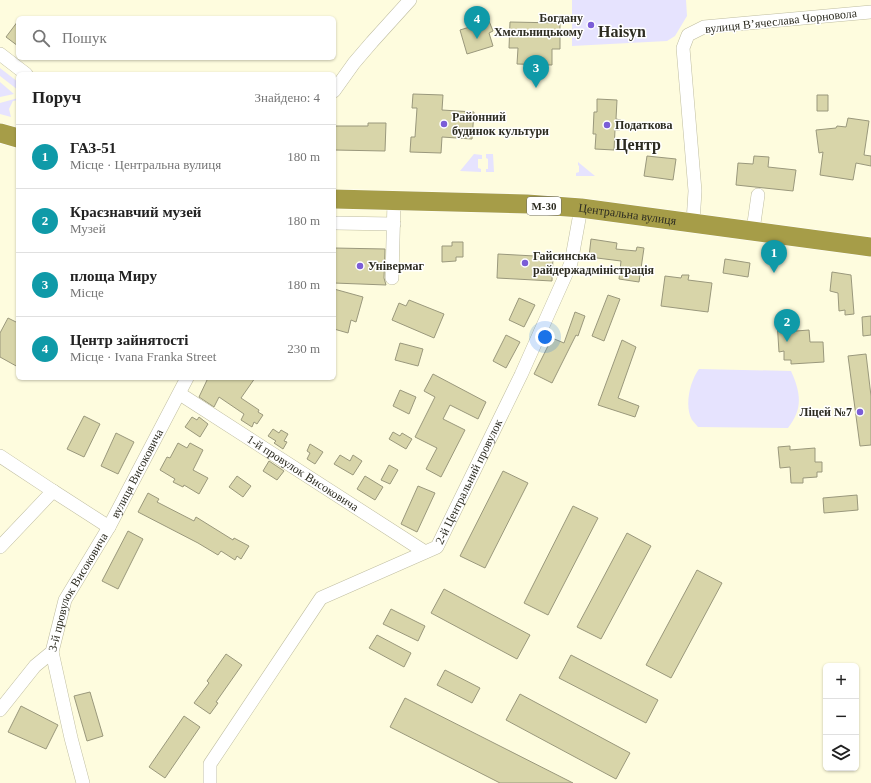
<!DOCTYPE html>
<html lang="uk">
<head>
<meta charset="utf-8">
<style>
	body { margin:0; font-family:"Times New Roman",serif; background:#f2f2f2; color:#222 }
	.controls { position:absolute; right:12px; bottom:12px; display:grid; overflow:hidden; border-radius:6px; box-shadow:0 1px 3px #0004 }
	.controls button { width:36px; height:36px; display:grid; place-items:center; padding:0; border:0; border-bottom:1px solid #e0e0e0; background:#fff; color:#222; font:20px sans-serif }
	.you { position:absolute; left:545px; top:337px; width:14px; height:14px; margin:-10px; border:3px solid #fff; border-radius:50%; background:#1a73e8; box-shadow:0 0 0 6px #1a73e833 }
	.badge { display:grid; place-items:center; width:26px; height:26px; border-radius:50%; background:#d93025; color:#fff; font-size:13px; font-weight:700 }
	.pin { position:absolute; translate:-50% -33px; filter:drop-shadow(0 1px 2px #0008) }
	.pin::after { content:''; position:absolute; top:21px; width:14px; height:12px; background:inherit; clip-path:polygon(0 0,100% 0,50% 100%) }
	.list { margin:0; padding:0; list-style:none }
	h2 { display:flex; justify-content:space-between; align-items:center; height:52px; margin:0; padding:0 16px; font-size:17px }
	h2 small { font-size:13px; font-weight:400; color:#767676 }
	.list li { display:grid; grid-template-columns:26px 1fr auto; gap:12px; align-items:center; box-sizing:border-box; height:64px; padding:0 16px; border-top:1px solid #e0e0e0 }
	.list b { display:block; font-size:15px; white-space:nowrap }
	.list p { margin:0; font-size:13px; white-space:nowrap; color:#767676 }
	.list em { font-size:13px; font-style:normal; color:#767676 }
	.icon { flex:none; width:22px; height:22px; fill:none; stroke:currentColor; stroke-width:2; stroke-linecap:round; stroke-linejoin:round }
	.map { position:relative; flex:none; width:871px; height:783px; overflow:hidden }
	.search { position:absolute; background:#fff; box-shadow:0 1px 3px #0004; left:16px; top:16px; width:320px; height:44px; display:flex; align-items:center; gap:10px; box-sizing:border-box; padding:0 14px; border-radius:6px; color:#767676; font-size:15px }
	.panel { position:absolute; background:#fff; box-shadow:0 1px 3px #0004; left:16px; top:72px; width:320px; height:308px; border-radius:6px }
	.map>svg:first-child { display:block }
</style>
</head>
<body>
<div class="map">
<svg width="871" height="783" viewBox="0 0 871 783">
	<rect width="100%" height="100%" fill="#fefcde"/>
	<path fill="#e6e3fe" d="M572 0H686L687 16 675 36 667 41 572 46Z
		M0 68 18 82V90L0 76Z
		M0 82 14 94 0 97Z
		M18 98V100L13 101 9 109 11 117 0 114V103Z
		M474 154 482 155V159H478V168L481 169V172L460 171Z
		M486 154H493L494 172H486V169H488V159L486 158Z
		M578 162 595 176H576V173L579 172V166L578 165Z
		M699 369 791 371C801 393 803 409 788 428L698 427C696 425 694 422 692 420 684 406 690 381 699 369Z"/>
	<path fill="#d8d5a9" stroke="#9a987c" d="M18 21V46L6 37Z
		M489 21 493 31 489 33 493 46 467 54 460 30Z
		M510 22 560 23V49H552V65L517 64 518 48H509Z
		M413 94 443 95 442 110 474 112 472 139 442 137 441 153 410 152 411 137H415L417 108H412Z
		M817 95H828V111H817Z
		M597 99 617 100 616 119 621 120 620 130H615L614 150 595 149 596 134H593L594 112H597Z
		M848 118 869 121 864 155 871 156V166L856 163 853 180 820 175 823 152 819 153 816 130 836 128 837 126 846 127Z
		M368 123H386L385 151 334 150V126H368Z
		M647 156 676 159 673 180 644 176Z
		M754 156 769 157 768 167 796 170 793 191 736 185 738 163 753 164Z
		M591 239 617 243 616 249 636 251 637 247 644 248 639 282 619 279 621 261 589 257Z
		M452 242H463V257H456V261L442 262V246H452Z
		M334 248 385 249 384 278 386 285 334 283Z
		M498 254 553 257 552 281 497 278Z
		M725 259 750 263 748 277 723 273Z
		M832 272 851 275 854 314 845 315V310L839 311 838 293 830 291Z
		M682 275H689L688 280 712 283 708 312 661 306 665 276 681 278Z
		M334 289 363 297 356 322 351 320 348 333 334 329Z
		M608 295 620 299 604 341 592 336Z
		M519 298 535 305 524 327 509 320Z
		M409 300 444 314 434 338 392 320 399 303 406 306Z
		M575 312 585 316 578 336 576 335 552 383 534 374 552 338 564 343Z
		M871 316V335L863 336 862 317Z
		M8 318 18 323V367L0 357V333Z
		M795 320 796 331 809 330 810 342H823L824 362 791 364V360H784V351L779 352 777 321Z
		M506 335 520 342 506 368 493 361Z
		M622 340 636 347 618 398 639 406 635 417 598 405Z
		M400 343 423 349 418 366 395 360Z
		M866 354 871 396V445L860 446 848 356Z
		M433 374 486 402 478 419 450 405 443 419 465 430 441 477 426 469 437 448 415 437 435 397 424 391Z
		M208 378H255L241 398 259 410 258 412 263 415 257 424 254 422 252 427 241 420 244 414 219 397 214 407 199 397Z
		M400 390 416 397 409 414 393 406Z
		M84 416 100 424 84 457 67 449Z
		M192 417 197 420 199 417 208 424 200 437 185 427Z
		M273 429 279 433 281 430 288 434 284 441 287 442 283 449 274 443 276 441 268 436Z
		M393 432 400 436 402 433 412 439 406 449 389 439Z
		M116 433 134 442 118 474 101 466Z
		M178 443 187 448 190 443 203 450 193 470 208 478 199 494 184 485 183 487 173 482 175 479 160 470 167 457 170 458Z
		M310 444 323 452 315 464 307 459 310 453 307 451Z
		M790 446V450L815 448V462H822V472H817V477L803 478V483H791L790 467 780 468 778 447Z
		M340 455 350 461 353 455 362 461 353 475 334 464Z
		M269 461 284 471 277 480 263 471Z
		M389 465 398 470 390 484 381 480Z
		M503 471 528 483 485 568 460 556Z
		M237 476 251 486 243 497 229 487Z
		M365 476 383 487 375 500 357 489Z
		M418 486 435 493 417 532 401 524Z
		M148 493 159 499 157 502 194 521 196 517 233 540 234 538 249 546 241 559 237 556 235 560 221 551 218 555 198 543 138 512Z
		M857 495 858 510 824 513 823 498Z
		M573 506 598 518 548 615 524 603Z
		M128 531 143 539 118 589 102 581Z
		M627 533 651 546 601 639 577 627Z
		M697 570 722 583 671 678 646 665Z
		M444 589 530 635 517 659 431 613Z
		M391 609 425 626 418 641 383 624Z
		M377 635 411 653 404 667 369 648Z
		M226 654 242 665 216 702 218 703 210 714 194 703 209 683 207 681Z
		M571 655 658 700 646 723 559 678Z
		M445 670 480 688 472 703 437 685Z
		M90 692 103 736 87 741 74 696Z
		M520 694 630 753 616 779 506 720Z
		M405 698 573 783H500L390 727Z
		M21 706 58 725 46 749 8 732Z
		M184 716 200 727 165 778 149 767Z"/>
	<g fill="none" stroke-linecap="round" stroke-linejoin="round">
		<defs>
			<g id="minor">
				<path d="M0 54 26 74"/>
				<path d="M334 91 354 63 372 42 410 0"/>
				<path d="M693 222 695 191 683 48 688 35 704 27 871 12"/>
				<path d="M334 223 394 224"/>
				<path d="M753 230 758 195"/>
				<path d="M392 278 394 201"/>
				<path id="s1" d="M180 394 425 552"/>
				<path d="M0 456 53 491"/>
				<path id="s2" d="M0 547 53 491 109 527 187 378"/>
				<path d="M52 652 71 738 83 783"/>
				<path id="s3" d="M0 710 35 666 52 652 65 600 109 527"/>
				<path id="s4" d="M210 783V764L321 598 437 547 521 375 571 263 581 208"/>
			</g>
			<g id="highway">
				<path d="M0 133 18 138"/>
				<path id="s5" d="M334 199 527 204 581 208 871 247"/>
			</g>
		</defs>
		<use href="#minor" stroke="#bfbda0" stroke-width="14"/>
		<use href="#highway" stroke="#fff" stroke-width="20"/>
		<use href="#minor" stroke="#fff" stroke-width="13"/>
		<use href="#highway" stroke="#a69d48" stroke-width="19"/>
	</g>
	<g fill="#7b5dd7" stroke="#fff" stroke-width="1.5">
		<circle cx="591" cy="25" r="4"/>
		<circle cx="444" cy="124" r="4"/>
		<circle cx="607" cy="125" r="4"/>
		<circle cx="525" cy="263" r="4"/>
		<circle cx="360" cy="266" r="4"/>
		<circle cx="860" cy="412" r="4"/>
	</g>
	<g text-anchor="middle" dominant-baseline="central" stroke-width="3" stroke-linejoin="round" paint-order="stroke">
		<rect fill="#fff" stroke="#6c6b64" stroke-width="1" x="527" y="197" width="34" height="18" rx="3"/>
		<g font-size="11" font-weight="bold" fill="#2d2c21">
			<text x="544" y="206">М-30</text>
		</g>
		<g font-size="12" font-weight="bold" fill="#2d2c21" stroke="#fff" text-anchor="start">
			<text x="583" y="18" text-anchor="end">Богдану<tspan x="583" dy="14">Хмельницькому</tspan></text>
			<text x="452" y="117">Районний<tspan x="452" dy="14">будинок культури</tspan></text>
			<text x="615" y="125">Податкова</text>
			<text x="533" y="256">Гайсинська<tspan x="533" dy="14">райдержадміністрація</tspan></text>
			<text x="368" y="266">Універмаг</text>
			<text x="852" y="412" text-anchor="end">Ліцей №7</text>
		</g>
		<g font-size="12" fill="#2d2c21" stroke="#fff">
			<text transform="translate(781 21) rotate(-6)">вулиця Вʼячеслава Чорновола</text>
			<text stroke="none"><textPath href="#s5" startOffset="294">Центральна вулиця</textPath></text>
			<text stroke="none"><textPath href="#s1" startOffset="146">1-й провулок Високовича</textPath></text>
			<text stroke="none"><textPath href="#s2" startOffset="204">вулиця Високовича</textPath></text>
			<text stroke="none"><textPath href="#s4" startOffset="418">2-й Центральний провулок</textPath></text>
			<text stroke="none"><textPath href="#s3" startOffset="144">3-й провулок Високовича</textPath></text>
		</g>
		<g font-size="16" font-weight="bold" fill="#2d2c21" stroke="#fff">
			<text x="622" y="31">Haisyn</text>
			<text x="638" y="144">Центр</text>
		</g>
	</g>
</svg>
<div class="controls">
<button>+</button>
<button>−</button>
<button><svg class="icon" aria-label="layers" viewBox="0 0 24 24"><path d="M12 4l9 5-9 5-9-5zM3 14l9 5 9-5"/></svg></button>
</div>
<div class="you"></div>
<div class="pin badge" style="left:774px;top:273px;background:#0f9aa8">1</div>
<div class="pin badge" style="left:787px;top:342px;background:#0f9aa8">2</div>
<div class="pin badge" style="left:536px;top:88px;background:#0f9aa8">3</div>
<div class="pin badge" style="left:477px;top:39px;background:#0f9aa8">4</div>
<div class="search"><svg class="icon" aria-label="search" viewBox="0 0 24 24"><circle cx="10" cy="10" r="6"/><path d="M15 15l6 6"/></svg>Пошук</div>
<section class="panel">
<h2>Поруч<small>Знайдено: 4</small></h2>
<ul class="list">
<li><span class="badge" style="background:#0f9aa8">1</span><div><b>ГАЗ-51</b><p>Місце · Центральна вулиця</p></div><em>180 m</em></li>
<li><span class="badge" style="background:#0f9aa8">2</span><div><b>Краєзнавчий музей</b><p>Музей</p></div><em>180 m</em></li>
<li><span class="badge" style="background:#0f9aa8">3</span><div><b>площа Миру</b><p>Місце</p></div><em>180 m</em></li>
<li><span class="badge" style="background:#0f9aa8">4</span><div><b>Центр зайнятості</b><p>Місце · Ivana Franka Street</p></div><em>230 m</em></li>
</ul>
</section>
</div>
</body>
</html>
